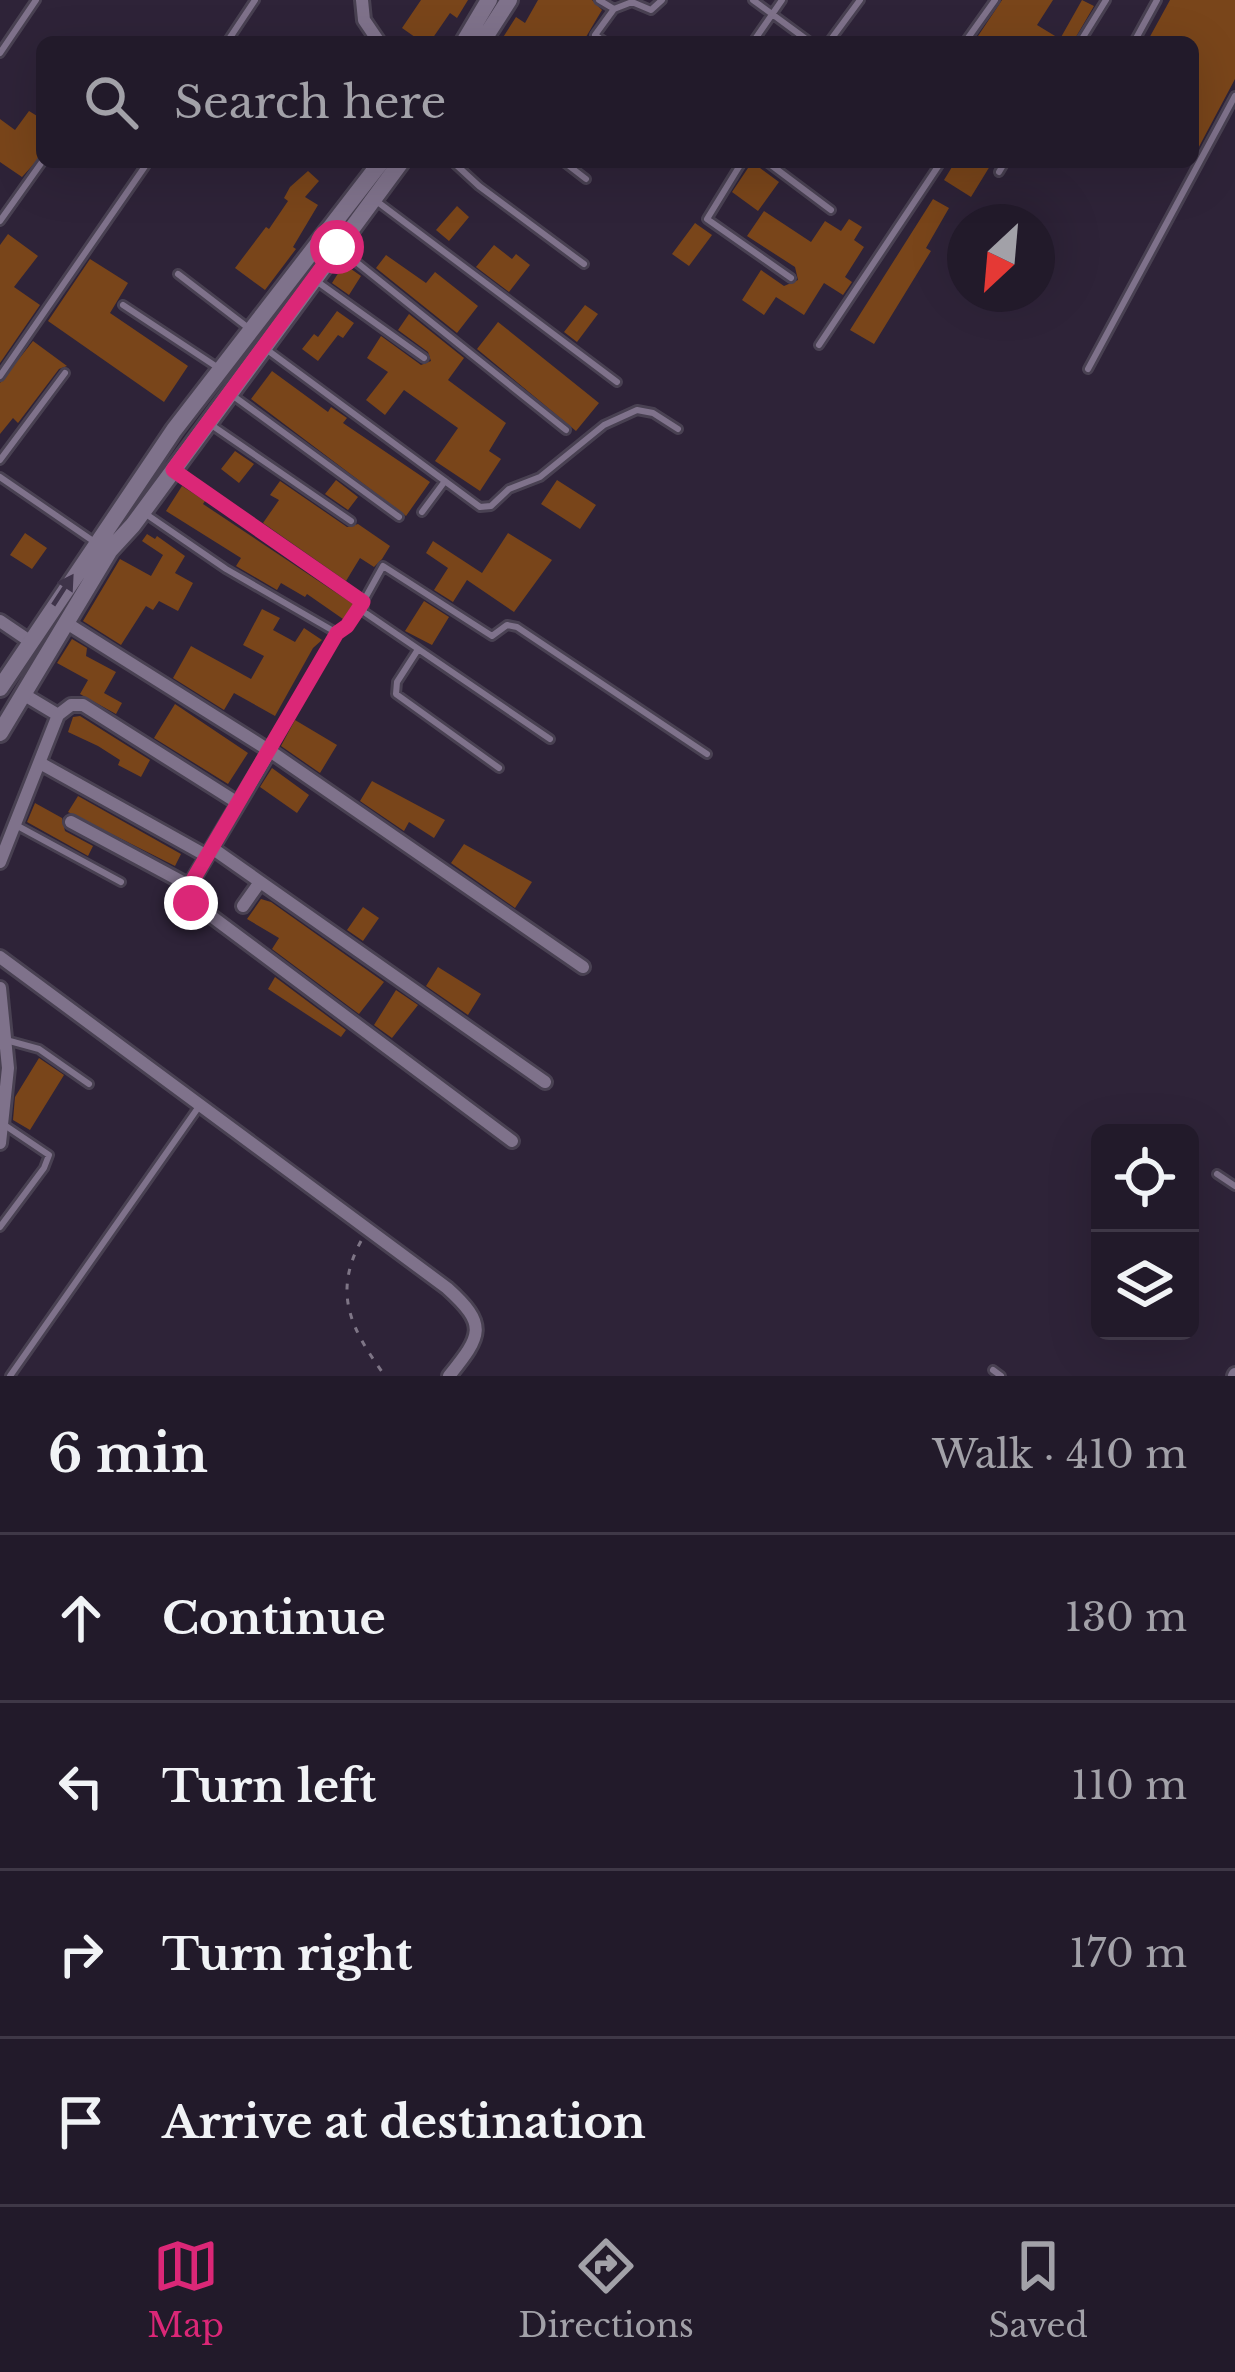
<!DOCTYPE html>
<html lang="en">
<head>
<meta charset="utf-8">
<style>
	body { margin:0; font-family:"Libre Baskerville",serif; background:#2a2332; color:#f1f3f6 }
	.controls { position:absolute; right:36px; bottom:36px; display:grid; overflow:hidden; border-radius:18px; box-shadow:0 12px 48px #0002 }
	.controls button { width:108px; height:108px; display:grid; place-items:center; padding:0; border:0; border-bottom:3px solid #3f3847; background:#221a2a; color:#f1f3f6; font:60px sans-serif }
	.compass { position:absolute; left:947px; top:204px; width:108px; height:108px; border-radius:50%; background:#221a2a; box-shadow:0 12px 48px #0002; rotate:206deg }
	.stop { position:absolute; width:36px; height:36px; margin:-27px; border:9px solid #db2777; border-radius:50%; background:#fff }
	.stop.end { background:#db2777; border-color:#fff; box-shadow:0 3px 12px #0008 }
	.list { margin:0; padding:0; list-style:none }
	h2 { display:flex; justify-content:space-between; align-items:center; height:156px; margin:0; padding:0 48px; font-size:51px }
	h2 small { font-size:39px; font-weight:400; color:#a2a1a8 }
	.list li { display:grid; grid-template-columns:78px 1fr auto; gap:36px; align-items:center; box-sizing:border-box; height:168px; padding:0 48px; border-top:3px solid #3f3847 }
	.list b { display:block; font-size:45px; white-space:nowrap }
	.list em { font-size:39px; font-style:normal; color:#a2a1a8 }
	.icon { flex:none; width:66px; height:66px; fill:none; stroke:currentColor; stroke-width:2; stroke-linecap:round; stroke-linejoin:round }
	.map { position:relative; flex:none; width:1235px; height:1376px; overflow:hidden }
	.search { position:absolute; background:#221a2a; box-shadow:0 12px 48px #0002; left:36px; right:36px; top:36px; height:132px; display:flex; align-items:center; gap:30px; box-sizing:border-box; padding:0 42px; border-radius:18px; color:#a2a1a8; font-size:45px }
	.sheet { height:828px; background:#221a2a }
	nav { display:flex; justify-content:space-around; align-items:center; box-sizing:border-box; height:168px; border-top:3px solid #3f3847; background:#221a2a; font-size:33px; color:#a2a1a8 }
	nav a { display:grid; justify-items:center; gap:6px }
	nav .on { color:#db2777 }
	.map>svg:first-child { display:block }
</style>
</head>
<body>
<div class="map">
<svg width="1235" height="1376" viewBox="0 0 1235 1376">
	<rect width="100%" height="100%" fill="#2e2338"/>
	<path fill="#79451a" d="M421 0H468L457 18 450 13 430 42H422L402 28Z
		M538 0H592L602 10 583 42H500L516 17 525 23Z
		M1002 0H1053L1037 25 1060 39 1082 0 1094 6 1073 42H974Z
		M1170 0H1235V79L1193 158V42H1147Z
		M29 111 42 119V155L22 177 0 162V119L15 130Z
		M752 162 779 182 758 211 732 192Z
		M955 162H983L990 166 971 197 944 180Z
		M308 171 319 181 305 197 318 205 293 247 296 249 265 290 235 268 266 227 269 229 288 201 284 198 290 187Z
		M933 199 949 208 926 248 931 251 874 344 850 330Z
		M457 206 469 217 449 241 436 230Z
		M764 211 811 242 825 221 841 231 849 219 862 227 854 240 864 247 845 277 852 282 843 295 824 283 804 315 776 297 764 315 742 300 761 270 784 286 798 280 795 267 747 236Z
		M695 223 712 235 689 266 672 254Z
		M8 234 38 256 14 287 40 305 0 363V245Z
		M494 245 512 259 516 254 530 265 509 292 476 267Z
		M386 255 426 283 435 272 478 306 457 333 376 268Z
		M90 259 128 283 110 313 188 366 164 402 48 321Z
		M344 264 361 276 349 295 332 283Z
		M585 305 598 314 577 342 564 332Z
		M337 311 354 323 343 338 338 335 318 361 302 349 314 334 318 337Z
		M409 314 464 358 448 380 506 423 489 451 501 459 480 491 435 461 458 428 404 390 385 415 366 400 388 372 367 358 381 336 421 365 431 361 428 352 398 330Z
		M498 322 599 403 576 431 477 349Z
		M33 341 67 366 59 369 18 423 13 418 0 434V383Z
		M272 371 328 412 331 407 347 418 343 423 430 482 406 516 251 399Z
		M235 451 254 464 239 483 221 469Z
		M336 480 358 497 348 510 325 494Z
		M557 480 596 505 580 529 541 504Z
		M280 481 347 527 358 524 390 546 382 559 374 567 360 558 346 581 263 523 279 500 270 495Z
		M182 486 205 501 203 504 353 604 343 619 307 594 305 597 281 583 277 590 236 566 241 558 166 511Z
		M25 533 47 548 32 569 10 555Z
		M508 533 552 560 514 612 467 580 453 602 434 590 448 568 426 553 433 541 482 573Z
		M147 534 155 539 157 536 185 556 175 573 193 583 178 611 159 601 153 610 146 606 121 645 83 621 120 559 151 576 163 555 142 541Z
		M424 601 449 617 432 645 405 631Z
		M262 609 280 618 273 630 295 642 304 628 322 640 313 648 275 716 234 693 224 710 173 678 191 646 251 679 264 656 243 645Z
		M72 639 87 648 86 656 116 672 104 693 122 703 116 714 80 694 88 680 57 663Z
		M175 704 248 753 228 784 154 738Z
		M80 716 150 760 141 777 118 765 120 760 98 746 68 732 73 717Z
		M295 720 337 745 320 773 281 746Z
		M272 768 309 795 297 813 260 787Z
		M372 781 445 820 434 838 409 822 404 831 360 801Z
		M78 796 181 854 175 866 68 812Z
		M35 803 62 818 65 831 93 846 88 856 27 822Z
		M464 844 532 882 515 908 451 863Z
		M261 899 271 902 384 982 359 1014 272 949 279 938 247 919Z
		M363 907 379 918 363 941 347 930Z
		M438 967 481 994 468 1015 426 986Z
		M275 977 346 1030 341 1037 268 989Z
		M396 990 418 1005 392 1038 374 1025Z
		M39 1058 64 1075 30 1130 13 1120 15 1097Z"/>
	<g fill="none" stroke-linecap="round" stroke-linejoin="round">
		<defs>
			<path id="service" d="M599 0 614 9 595 35 605 42
				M753 0 810 42
				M614 9 632 2 651 10 662 0
				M227 42 255 0
				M753 42 782 0
				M829 42 860 0
				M965 42 995 0
				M1080 42 1106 0
				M1134 42 1157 0
				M0 53 36 0
				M453 162 479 186 584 264
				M564 162 586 179
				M742 162 707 219 791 278
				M767 162 831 210
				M999 172 1005 162
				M375 200 617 382
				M0 221 42 162
				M340 249 566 430
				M178 274 251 330
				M315 280 424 358
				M123 305 220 369
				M819 345 941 162
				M266 349 480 507 491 506 509 489 540 477 604 425 637 410 653 413 678 429
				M1088 369 1235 96
				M0 376 148 162
				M232 395 399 517
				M210 424 351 521
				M0 460 65 373
				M0 477 96 543
				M143 512 226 569 337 633 347 626 363 602 176 472
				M422 512 445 481
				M417 651 397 682 396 694 499 768
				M550 739 364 612 363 602 383 566 492 636 507 625 517 627 707 754
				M270 749 337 633
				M14 824 121 882
				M6 1040 39 1049 89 1084
				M1217 1174 1235 1186
				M0 1227 44 1168 49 1155 3 1124
				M993 1370 1001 1376
				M10 1376 200 1105"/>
			<path id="minor" d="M362 0 364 20 379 42
				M0 621 31 642
				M65 622 270 751 583 967
				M58 715 71 705H83L238 803
				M270 751 194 878 187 898 512 1141
				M40 763 207 856
				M71 822 190 886
				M212 848 545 1082
				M0 862 58 715 23 694
				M243 906 260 882
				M0 957 447 1288C488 1325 482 1335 449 1376
				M0 988 8 1068 0 1143
				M1234 1376 1235 1374"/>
			<path id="secondary" d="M464 42 489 0
				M482 42 509 0
				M0 688 174 430 381 162
				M0 733 110 550 133 525 401 162"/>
		</defs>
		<use href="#service" stroke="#494152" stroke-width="12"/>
		<use href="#minor" stroke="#494152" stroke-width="18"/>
		<use href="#secondary" stroke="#494152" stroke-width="22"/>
		<path stroke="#7e7586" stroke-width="3" stroke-dasharray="6 9" stroke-linecap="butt" d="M361 1241C332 1295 352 1330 385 1376"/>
		<use href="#service" stroke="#7f728b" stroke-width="6"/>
		<use href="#minor" stroke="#7f728b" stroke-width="12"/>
		<use href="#secondary" stroke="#7f728b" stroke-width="16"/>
	</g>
	<defs><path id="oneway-solid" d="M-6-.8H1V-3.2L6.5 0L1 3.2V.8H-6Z" transform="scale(3)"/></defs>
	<use fill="#3e3349" href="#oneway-solid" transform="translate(63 590) rotate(-57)"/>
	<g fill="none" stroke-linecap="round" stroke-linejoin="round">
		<path stroke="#db2777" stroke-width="15" d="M191 903 187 892 194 878 337 633 347 626 363 602 173 470 337 247"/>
	</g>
</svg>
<div class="controls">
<button><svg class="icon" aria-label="locate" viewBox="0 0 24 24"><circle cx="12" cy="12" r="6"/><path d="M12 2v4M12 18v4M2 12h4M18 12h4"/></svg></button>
<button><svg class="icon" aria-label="layers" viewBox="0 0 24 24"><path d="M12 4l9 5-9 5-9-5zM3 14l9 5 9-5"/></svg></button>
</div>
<svg class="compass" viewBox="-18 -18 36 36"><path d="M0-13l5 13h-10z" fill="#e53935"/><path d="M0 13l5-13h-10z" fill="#a2a1a8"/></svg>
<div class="stop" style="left:337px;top:247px"></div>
<div class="stop end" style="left:191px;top:903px"></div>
<div class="search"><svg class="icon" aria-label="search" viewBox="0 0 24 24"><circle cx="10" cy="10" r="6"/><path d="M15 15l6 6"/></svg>Search here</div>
</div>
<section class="sheet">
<h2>6 min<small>Walk · 410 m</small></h2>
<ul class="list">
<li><svg class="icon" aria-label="ahead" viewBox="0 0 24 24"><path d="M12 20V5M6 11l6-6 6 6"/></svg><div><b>Continue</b></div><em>130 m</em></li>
<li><svg class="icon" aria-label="left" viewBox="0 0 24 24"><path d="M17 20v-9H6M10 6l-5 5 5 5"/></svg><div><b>Turn left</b></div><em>110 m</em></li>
<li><svg class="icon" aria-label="right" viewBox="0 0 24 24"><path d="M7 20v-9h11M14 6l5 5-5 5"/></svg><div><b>Turn right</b></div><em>170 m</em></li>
<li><svg class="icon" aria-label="arrive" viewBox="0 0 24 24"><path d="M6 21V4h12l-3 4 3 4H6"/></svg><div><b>Arrive at destination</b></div></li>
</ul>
</section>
<nav>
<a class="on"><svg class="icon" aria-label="map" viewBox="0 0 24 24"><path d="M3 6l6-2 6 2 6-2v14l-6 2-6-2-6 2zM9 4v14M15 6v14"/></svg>Map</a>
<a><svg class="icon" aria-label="directions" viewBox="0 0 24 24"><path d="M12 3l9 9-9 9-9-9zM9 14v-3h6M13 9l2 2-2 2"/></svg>Directions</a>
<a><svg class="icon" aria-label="saved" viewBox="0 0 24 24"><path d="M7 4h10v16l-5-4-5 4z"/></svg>Saved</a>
</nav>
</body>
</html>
